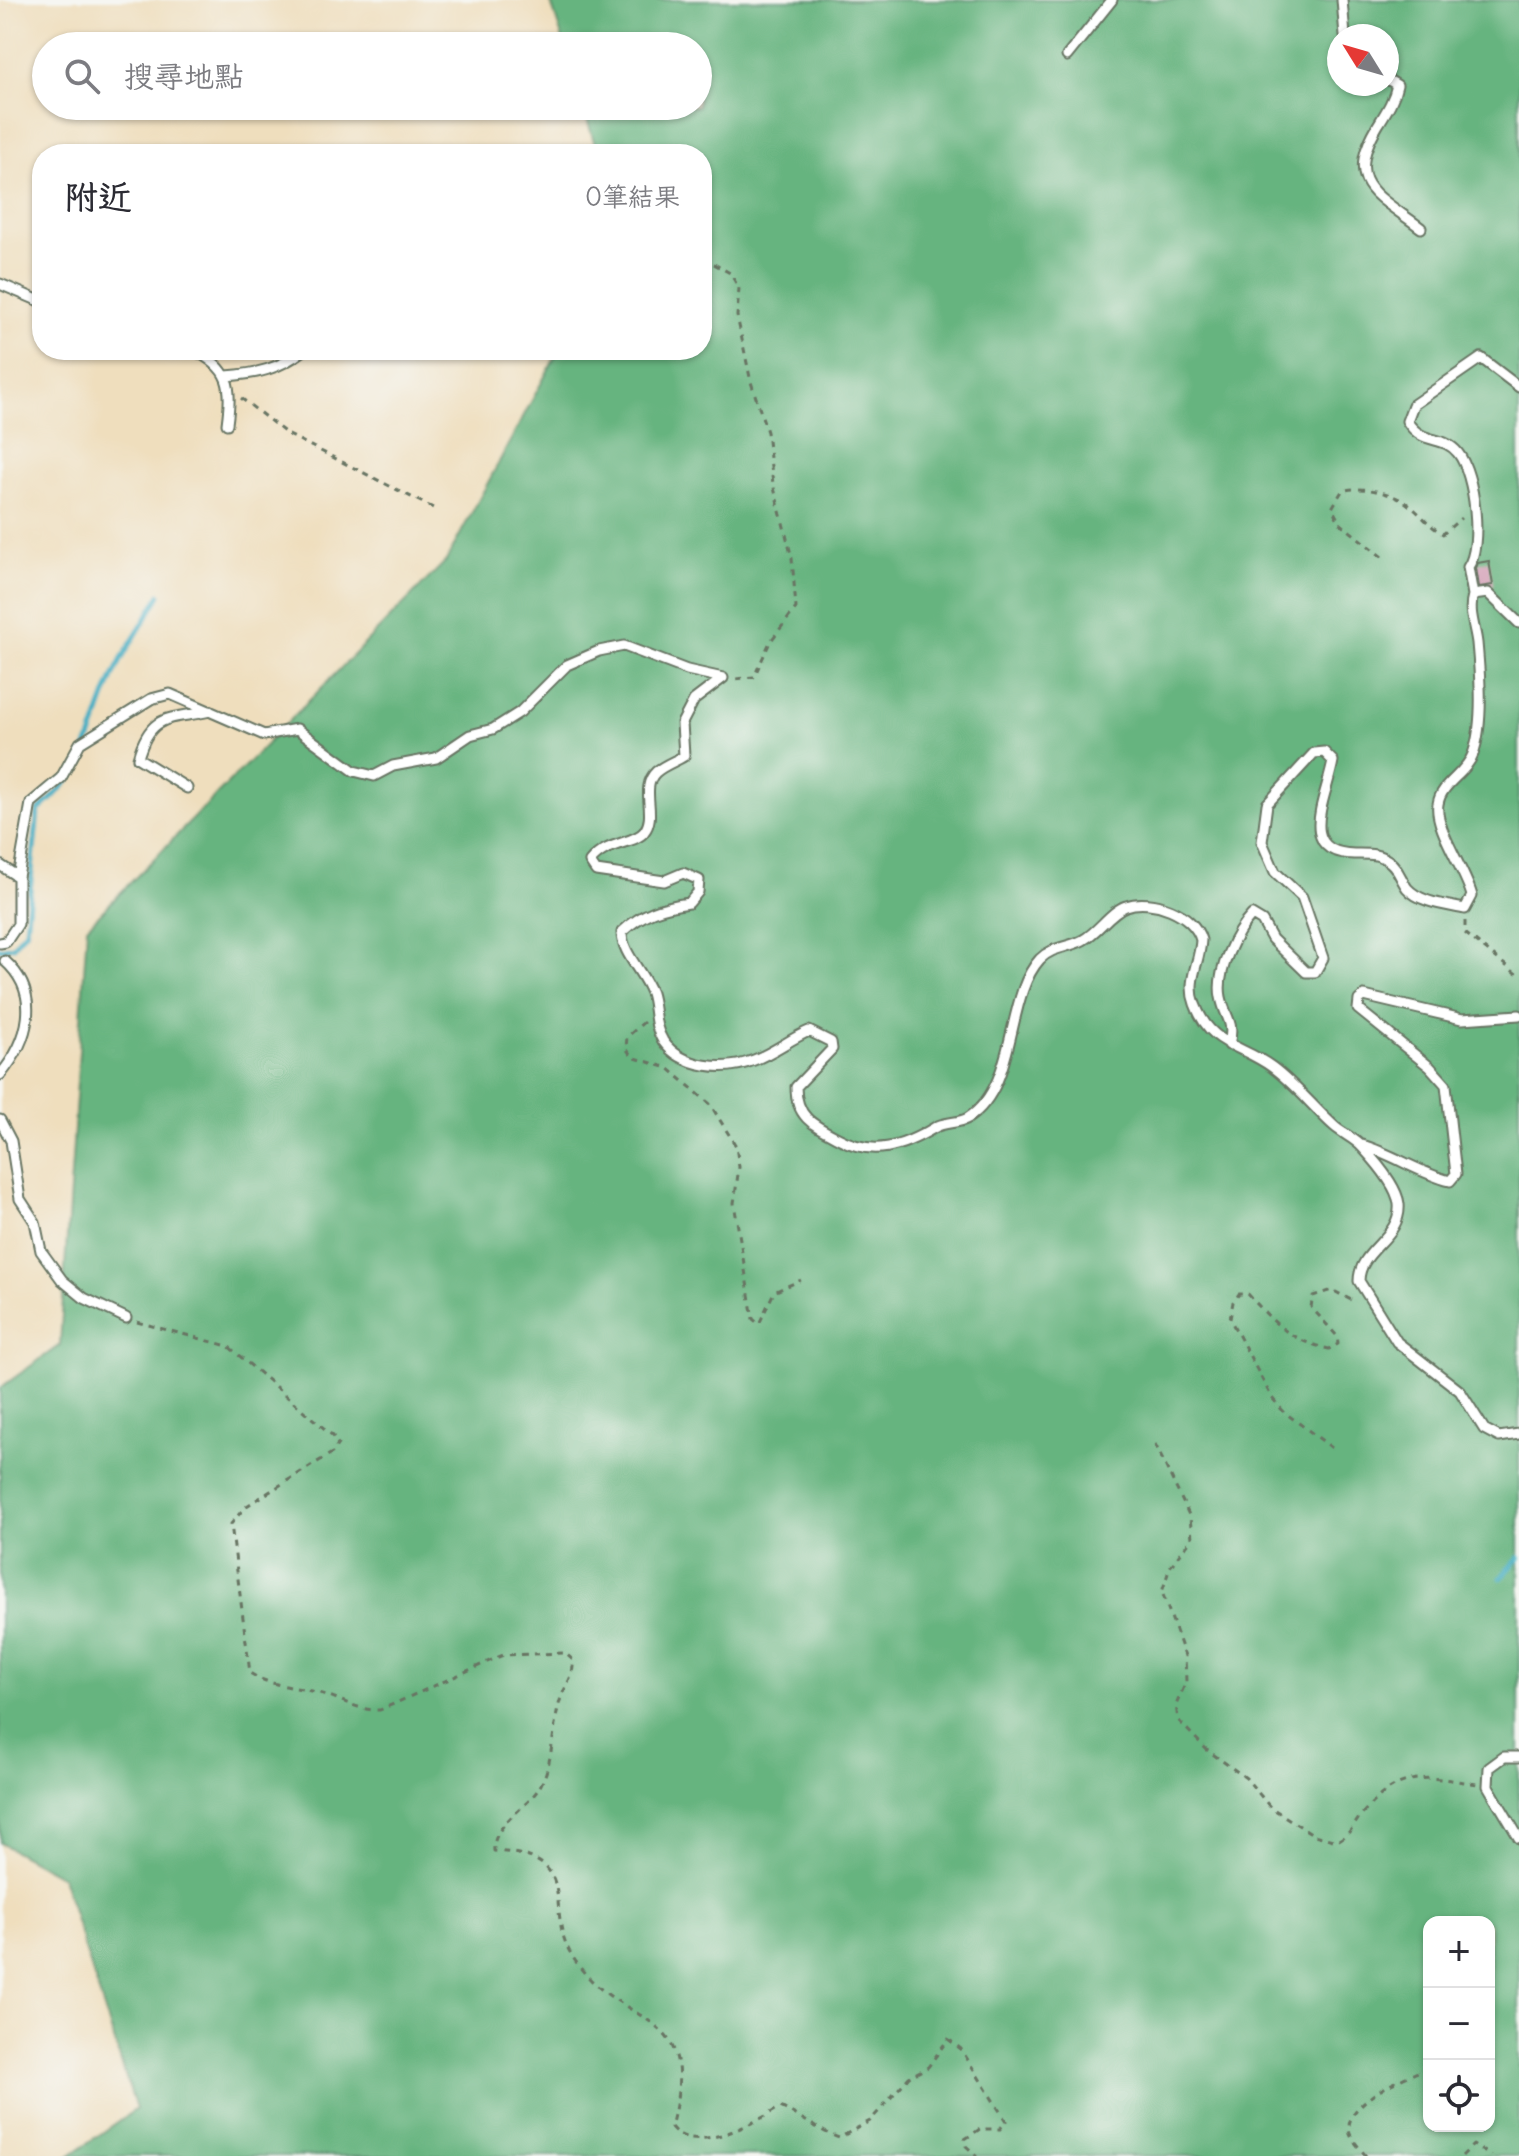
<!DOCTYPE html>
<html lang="zh-TW">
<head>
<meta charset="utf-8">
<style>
	body { margin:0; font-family:Delius,"LXGW WenKai TC",sans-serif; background:#f7f7f7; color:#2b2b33 }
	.controls { position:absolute; right:24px; bottom:24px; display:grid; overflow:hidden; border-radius:16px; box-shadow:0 2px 6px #0004 }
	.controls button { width:72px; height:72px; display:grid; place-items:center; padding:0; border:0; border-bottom:2px solid #e1e1e2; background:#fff; color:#2b2b33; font:40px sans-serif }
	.compass { position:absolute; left:1327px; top:24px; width:72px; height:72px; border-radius:50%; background:#fff; box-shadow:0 2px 6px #0004; rotate:307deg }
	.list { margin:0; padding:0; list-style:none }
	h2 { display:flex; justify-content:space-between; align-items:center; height:104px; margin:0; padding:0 32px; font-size:34px }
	h2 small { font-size:26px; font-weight:400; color:#7c7c81 }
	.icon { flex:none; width:44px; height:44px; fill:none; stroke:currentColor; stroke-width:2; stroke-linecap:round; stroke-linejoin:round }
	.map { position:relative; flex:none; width:1519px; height:2156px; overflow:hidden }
	.search { position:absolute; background:#fff; box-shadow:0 2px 6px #0004; left:32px; top:32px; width:680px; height:88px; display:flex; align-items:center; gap:20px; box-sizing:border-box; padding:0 28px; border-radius:44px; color:#7c7c81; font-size:30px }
	.panel { position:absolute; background:#fff; box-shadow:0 2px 6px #0004; left:32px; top:144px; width:680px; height:216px; border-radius:32px }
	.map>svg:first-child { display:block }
</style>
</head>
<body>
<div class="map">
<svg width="1519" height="2156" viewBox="0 0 1519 2156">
	<rect width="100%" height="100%" fill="#f6f6f2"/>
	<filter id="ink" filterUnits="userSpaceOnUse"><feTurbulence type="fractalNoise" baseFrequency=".0125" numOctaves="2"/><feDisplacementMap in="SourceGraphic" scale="16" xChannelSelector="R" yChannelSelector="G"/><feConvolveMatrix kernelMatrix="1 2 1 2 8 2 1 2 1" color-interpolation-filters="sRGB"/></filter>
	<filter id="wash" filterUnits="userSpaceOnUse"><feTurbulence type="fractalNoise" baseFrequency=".006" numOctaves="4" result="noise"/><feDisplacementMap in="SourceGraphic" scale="32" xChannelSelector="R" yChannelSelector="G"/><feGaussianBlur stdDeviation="1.8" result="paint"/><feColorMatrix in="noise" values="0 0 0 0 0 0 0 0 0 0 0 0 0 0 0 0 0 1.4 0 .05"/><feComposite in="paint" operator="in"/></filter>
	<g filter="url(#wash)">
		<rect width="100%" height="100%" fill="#efdebd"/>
		<path fill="#66b47f" stroke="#42785a" stroke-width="2" fill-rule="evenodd" d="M550 0H1519V2156H69L136 2109 62 1877 0 1843V1388L60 1345 87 927 446 561 559 350H702V154H598L583 106H698V46H565ZM1339 36H1387V84H1339ZM1429 1922H1489V2126H1429Z"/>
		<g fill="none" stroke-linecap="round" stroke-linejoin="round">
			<path stroke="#44aec3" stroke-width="5" d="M0 949 13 946 26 930 38 811C92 766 87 737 113 677 125 649 145 622 160 595
				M1501 1578 1519 1558"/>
		</g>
		<g id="blocks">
			<path fill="#d39db5" d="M1489 561 1493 585 1479 587 1476 568 1478 563Z"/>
		</g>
	</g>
	<g filter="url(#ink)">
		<use href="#blocks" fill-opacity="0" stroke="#687564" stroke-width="2"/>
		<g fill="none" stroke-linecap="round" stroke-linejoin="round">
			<defs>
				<path id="lane" d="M1342 0 1345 36
					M1067 56 1112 0
					M1387 79 1397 85C1394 100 1386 112 1378 125 1343 184 1376 194 1421 228
					M0 284 42 302
					M193 350C231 368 232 386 227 424
					M226 376C257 374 279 369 304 350
					M1473 595 1468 567C1483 546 1475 474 1458 453 1443 434 1422 446 1407 421L1413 405 1481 358 1519 387
					M187 788 138 758C151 711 171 720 210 711
					M0 865 18 877
					M0 943 6 942 18 924V877L31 803 61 778 80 743 151 699 170 694 264 735 297 729 354 771 374 776 393 766 436 758 470 735 493 729 520 712 567 665 599 651 624 646 687 670 723 678 694 700 682 723 684 756C676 761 664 765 656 772 639 788 658 815 644 832 635 844 606 841 590 862L596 871 664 881 683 873 699 880 698 892 689 903C662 907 643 912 622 932 621 952 644 973 651 993 656 1009 653 1025 663 1041 682 1068 725 1072 754 1060 773 1053 790 1039 809 1031L831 1042 832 1049 796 1087C796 1117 813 1125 838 1138 873 1157 902 1147 934 1128 944 1121 959 1124 968 1118 1018 1086 1005 997 1040 959 1053 946 1068 948 1083 940 1098 932 1111 911 1126 906 1151 897 1194 913 1201 940 1200 963 1186 980 1195 1004 1211 1047 1241 1044 1272 1067 1295 1084 1313 1107 1334 1126 1343 1134 1356 1139 1363 1148 1375 1161 1397 1186 1399 1204 1402 1238 1359 1249 1359 1281L1397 1342 1460 1391 1484 1429 1499 1437 1519 1434
					M1229 1045C1235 1020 1225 1019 1221 997 1216 972 1235 933 1252 915L1262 921 1272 939 1306 972H1315L1323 958 1302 897 1275 872 1262 842 1267 804 1314 753 1324 752 1333 761C1327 797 1295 853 1354 854 1368 854 1379 853 1390 862 1398 868 1401 880 1407 888 1420 903 1447 905 1465 909L1472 896C1466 871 1434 828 1438 804 1441 783 1466 774 1473 754 1484 723 1480 676 1477 643 1475 626 1468 612 1473 595L1488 593 1519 623
					M0 1075C29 1041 42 994 5 961
					M0 1120 11 1141 20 1199 35 1222 41 1251 62 1280 84 1298 126 1318
					M1362 1145C1393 1154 1419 1173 1450 1181L1456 1174 1446 1085 1430 1067 1358 1009 1359 1000 1364 996 1462 1019 1519 1015
					M1519 1757H1504L1489 1768 1488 1786 1519 1838"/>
			</defs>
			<use href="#lane" stroke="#687564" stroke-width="13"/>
			<path stroke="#687564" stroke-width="3" stroke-dasharray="6 6" stroke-linecap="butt" d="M702 263 714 264 730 273 739 288 737 316 751 382 767 432 773 484 792 558 796 608 770 642 754 677 735 679
				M241 398 287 434 437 510
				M1382 557 1340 523 1332 508 1342 491C1361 485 1394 493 1409 505 1422 515 1429 526 1443 534L1461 518
				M1465 921V933L1519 976
				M644 1022 627 1037 626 1048 632 1057 668 1068 710 1104 736 1146 739 1167 734 1203 753 1319 759 1324 774 1292 801 1280
				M137 1322 228 1346 333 1436 338 1444 332 1453 245 1507 231 1524 250 1673C271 1687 295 1686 319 1693 341 1698 356 1711 380 1710L503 1655 565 1653 573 1660C574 1675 568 1681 562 1695 551 1724 555 1766 537 1791 524 1810 492 1825 494 1851 584 1856 543 1906 571 1954 618 2034 705 1999 671 2127 693 2156 756 2123 780 2107 801 2116 817 2130 839 2138L870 2121 909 2077 928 2067 948 2039 961 2049 1006 2121 1000 2129H980L965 2139 966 2146 977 2156
				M1155 1444 1190 1517 1192 1538 1170 1567 1162 1592 1185 1656 1186 1682 1176 1705 1178 1720 1207 1750 1246 1778 1270 1807 1314 1835 1337 1841C1351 1834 1353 1825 1362 1814 1399 1770 1425 1776 1477 1784
				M1332 1448 1284 1412 1272 1398 1230 1319 1233 1302 1239 1294H1248C1275 1324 1289 1340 1329 1349L1338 1344 1337 1336 1311 1307 1313 1296 1332 1290 1355 1302
				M1366 2156C1361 2149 1350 2139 1349 2130 1346 2103 1398 2080 1418 2072
				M1462 2156 1473 2145 1491 2156"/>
			<use href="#lane" stroke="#fff" stroke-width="9"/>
		</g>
	</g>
</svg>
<div class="controls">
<button>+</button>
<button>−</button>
<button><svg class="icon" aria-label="locate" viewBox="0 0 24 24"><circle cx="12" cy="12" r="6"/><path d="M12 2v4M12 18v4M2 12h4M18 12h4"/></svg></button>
</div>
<svg class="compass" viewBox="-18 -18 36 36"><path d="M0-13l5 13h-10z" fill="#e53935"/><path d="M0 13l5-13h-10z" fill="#7c7c81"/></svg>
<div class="search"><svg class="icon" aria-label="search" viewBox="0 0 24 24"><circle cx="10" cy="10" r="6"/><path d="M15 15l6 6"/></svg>搜尋地點</div>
<section class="panel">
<h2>附近<small>0筆結果</small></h2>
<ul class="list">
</ul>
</section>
</div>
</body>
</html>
